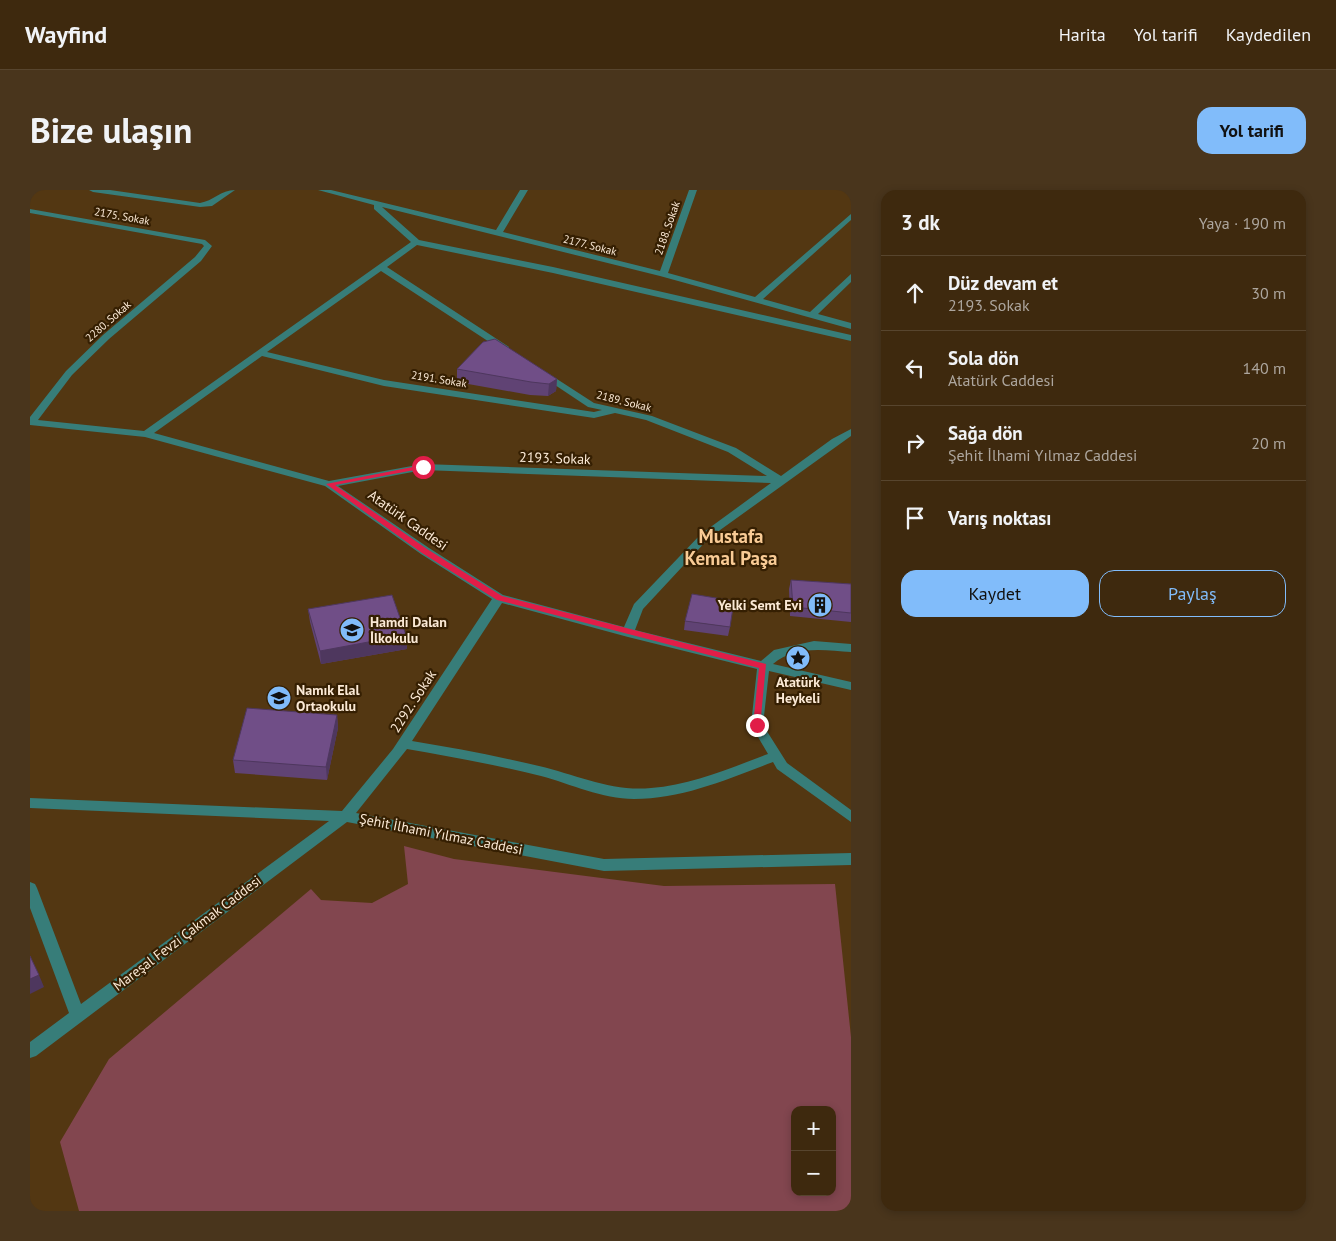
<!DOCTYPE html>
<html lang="tr">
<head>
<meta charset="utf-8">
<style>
	body { margin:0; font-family:"PT Sans",sans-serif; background:#49351c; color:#f1f3f6 }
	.controls { position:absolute; right:15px; bottom:15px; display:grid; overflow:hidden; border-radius:10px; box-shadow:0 2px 8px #0003 }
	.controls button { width:45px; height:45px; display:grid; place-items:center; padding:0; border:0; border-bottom:1px solid #57452e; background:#3e290e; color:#f1f3f6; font:25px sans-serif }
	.stop { position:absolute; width:15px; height:15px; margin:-11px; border:4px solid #e11d48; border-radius:50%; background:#fff }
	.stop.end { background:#e11d48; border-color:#fff; box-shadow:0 1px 5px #0008 }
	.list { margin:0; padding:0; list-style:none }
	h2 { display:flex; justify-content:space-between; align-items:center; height:65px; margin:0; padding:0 20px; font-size:21px }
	h2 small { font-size:16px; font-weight:400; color:#ada69e }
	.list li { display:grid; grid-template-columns:32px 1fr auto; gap:15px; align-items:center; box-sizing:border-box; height:75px; padding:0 20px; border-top:1px solid #57452e }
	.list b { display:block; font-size:19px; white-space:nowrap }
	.list p { margin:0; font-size:16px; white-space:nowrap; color:#ada69e }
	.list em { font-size:16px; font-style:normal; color:#ada69e }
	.actions { display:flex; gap:10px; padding:15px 20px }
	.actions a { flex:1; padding:11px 0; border:1px solid #81bcfa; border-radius:15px; text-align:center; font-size:18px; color:#81bcfa }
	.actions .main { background:#81bcfa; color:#111 }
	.icon { flex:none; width:28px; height:28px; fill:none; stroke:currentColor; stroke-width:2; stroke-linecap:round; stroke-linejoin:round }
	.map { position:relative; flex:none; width:821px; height:1021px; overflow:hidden; border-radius:15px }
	header { display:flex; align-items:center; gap:30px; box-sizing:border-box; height:70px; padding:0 25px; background:#3e290e; border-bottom:1px solid #57452e }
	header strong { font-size:24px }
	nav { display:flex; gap:28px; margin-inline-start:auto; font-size:18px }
	.intro { display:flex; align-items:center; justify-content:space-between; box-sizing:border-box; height:120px; padding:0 30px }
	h1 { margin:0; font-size:35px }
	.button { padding:12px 22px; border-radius:15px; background:#81bcfa; color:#111; font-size:18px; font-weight:700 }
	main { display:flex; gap:30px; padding:0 30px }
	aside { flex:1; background:#3e290e; border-radius:15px; box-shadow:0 2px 8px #0003 }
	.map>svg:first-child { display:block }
</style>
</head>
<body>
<header>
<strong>Wayfind</strong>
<nav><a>Harita</a><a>Yol tarifi</a><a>Kaydedilen</a></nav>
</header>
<div class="intro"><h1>Bize ulaşın</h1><a class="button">Yol tarifi</a></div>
<main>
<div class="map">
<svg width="821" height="1021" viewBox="0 0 821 1021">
	<rect width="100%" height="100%" fill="#533712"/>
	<path fill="#82464f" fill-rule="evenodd" d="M374 656 424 669 634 696 805 694 821 847V1021H49L30 952 79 869 281 699 291 710 342 713 378 694ZM765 920H802V1002H765Z"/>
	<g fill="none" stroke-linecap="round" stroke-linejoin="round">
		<path fill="#377d79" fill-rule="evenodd" d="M59 0H80L170 13C183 11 191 0 205 0L182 16 170 17 63 2Z
			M288 0H301L466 40 490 0H498L473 42 630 81 659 0H667L638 83 725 107 821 24V30L733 109 780 122 821 84V92L788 124 821 133V139L630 86 352 17 389 50 523 77 821 145V151L523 83 387 55 357 77 479 157V161H473L351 81 237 162 354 190 564 222 572 220 558 217 510 185 508 183 513 180 564 213 622 226 706 258 751 286 802 249 821 239V246L679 348 613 419 605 440 731 471 744 460 784 451 821 454V462C795 460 764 455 743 474L821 492V500L739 481 733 535 757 573 821 620V632L747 579 743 572C698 589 652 609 604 609 572 609 541 594 511 586 467 575 422 567 377 559L326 623 574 669 821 663V675L574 681 317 632 6 866 0 868V852L39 823 0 718V692L5 694 7 698 51 814 299 631 0 618V608L312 621 363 559 462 409 391 364 295 296 115 247 0 235V227L36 181 73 145 165 67 174 56 172 54 0 23V19L175 50 182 56 171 71 79 149 42 185 8 230 114 241 381 52 344 19V15ZM232 166 354 196 564 228 585 223 616 230 698 262 737 286 393 274 299 291 124 243ZM393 280 741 293 671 344 604 414 594 437 473 405 399 358 308 296ZM472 413 598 447 727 479 721 535 738 564C700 578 662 595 621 598 582 602 547 585 509 576 467 566 425 558 382 551Z"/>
	</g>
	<path fill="#604374" d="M427 179 527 189 526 201 518 206 500 205 427 192Z
		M761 390 821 394V432L760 426 759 399Z
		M278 419 376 445 377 459 291 474 280 432Z
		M655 431 700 437 698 446 654 440Z
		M307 525 308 538 297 590 205 583 203 570Z"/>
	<path fill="#4e375e" d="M527 189 526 201 518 206 519 194Z
		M376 445 377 459 291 474 290 461Z
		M307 525 308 538 297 590 296 577Z
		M9 785 14 797 0 804V789Z"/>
	<path fill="#704e87" stroke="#4e375e" d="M465 149 527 189 519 194 501 192 427 179 453 152Z
		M761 390 821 394V423L763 417Z
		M662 404 704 411 700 437 655 431Z
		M362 405 376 445 290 461 278 419Z
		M217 518 307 525 296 577 203 570Z
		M0 766 9 785 0 789Z"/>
	<path fill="#e11d48" d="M393 275 395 278 305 295 397 359 472 406 736 474 730 537 723 535 729 478 467 410 392 363 296 294Z"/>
	<defs>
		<symbol id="building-disc" viewBox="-11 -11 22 22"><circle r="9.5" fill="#81bcfa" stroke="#351f02"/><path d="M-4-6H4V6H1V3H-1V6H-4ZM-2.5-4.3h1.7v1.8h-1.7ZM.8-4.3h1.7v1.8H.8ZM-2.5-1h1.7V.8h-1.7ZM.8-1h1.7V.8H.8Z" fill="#111"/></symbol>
		<symbol id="school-disc" viewBox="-11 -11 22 22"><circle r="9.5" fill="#81bcfa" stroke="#351f02"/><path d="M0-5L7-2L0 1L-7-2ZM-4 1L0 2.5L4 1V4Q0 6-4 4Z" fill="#111"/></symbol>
		<symbol id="sight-disc" viewBox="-11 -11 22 22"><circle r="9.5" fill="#81bcfa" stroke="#351f02"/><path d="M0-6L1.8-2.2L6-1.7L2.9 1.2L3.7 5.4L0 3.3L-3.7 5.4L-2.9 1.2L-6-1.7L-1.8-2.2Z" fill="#111"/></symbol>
	</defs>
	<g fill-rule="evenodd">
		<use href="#building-disc" x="776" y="401" width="28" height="28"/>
		<use href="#school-disc" x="308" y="426" width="28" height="28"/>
		<use href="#sight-disc" x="754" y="454" width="28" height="28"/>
		<use href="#school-disc" x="235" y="494" width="28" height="28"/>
	</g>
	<g text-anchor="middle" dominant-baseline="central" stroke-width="4.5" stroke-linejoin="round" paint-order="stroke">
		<g font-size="11" fill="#fbe9d5" stroke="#351f02">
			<text transform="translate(92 26) rotate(10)">2175. Sokak</text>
			<text transform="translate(637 38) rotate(-71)">2188. Sokak</text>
			<text transform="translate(560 55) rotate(14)">2177. Sokak</text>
			<text transform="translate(78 131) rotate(-41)">2280. Sokak</text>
			<text transform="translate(409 189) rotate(9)">2191. Sokak</text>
			<text transform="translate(594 211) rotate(14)">2189. Sokak</text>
		</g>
		<g font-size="14" fill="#fbe9d5" stroke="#351f02">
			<text transform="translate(525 268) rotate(2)">2193. Sokak</text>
			<text transform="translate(378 330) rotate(35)">Atatürk Caddesi</text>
			<text transform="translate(383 511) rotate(-57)">2292. Sokak</text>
			<text transform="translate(411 644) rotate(11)">Şehit İlhami Yılmaz Caddesi</text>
			<text transform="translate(157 743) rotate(-37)">Mareşal Fevzi Çakmak Caddesi</text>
		</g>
		<g font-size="14" font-weight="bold" fill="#fbe9d5" stroke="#351f02" text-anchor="start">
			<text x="772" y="415" text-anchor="end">Yelki Semt Evi</text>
			<text x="340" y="432">Hamdi Dalan<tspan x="340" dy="16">İlkokulu</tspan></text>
			<text x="768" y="492" text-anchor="middle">Atatürk<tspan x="768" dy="16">Heykeli</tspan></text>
			<text x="266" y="500">Namık Elal<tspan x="266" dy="16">Ortaokulu</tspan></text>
		</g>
		<g font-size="19" font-weight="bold" fill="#f9cb95" stroke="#351f02">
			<text x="701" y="346">Mustafa<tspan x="701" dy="22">Kemal Paşa</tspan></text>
		</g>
	</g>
</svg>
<div class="controls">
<button>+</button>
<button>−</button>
</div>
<div class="stop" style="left:393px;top:277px"></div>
<div class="stop end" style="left:727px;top:535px"></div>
</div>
<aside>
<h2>3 dk<small>Yaya · 190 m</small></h2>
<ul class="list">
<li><svg class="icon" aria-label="ahead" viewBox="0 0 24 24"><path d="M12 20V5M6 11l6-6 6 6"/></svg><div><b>Düz devam et</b><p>2193. Sokak</p></div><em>30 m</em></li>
<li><svg class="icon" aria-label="left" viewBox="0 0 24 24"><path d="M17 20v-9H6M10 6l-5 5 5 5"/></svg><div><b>Sola dön</b><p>Atatürk Caddesi</p></div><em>140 m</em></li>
<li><svg class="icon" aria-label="right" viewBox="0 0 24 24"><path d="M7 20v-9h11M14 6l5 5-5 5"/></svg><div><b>Sağa dön</b><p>Şehit İlhami Yılmaz Caddesi</p></div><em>20 m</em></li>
<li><svg class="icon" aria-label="arrive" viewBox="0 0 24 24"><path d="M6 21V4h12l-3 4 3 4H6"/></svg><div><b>Varış noktası</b></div></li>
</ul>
<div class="actions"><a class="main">Kaydet</a><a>Paylaş</a></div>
</aside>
</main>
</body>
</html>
